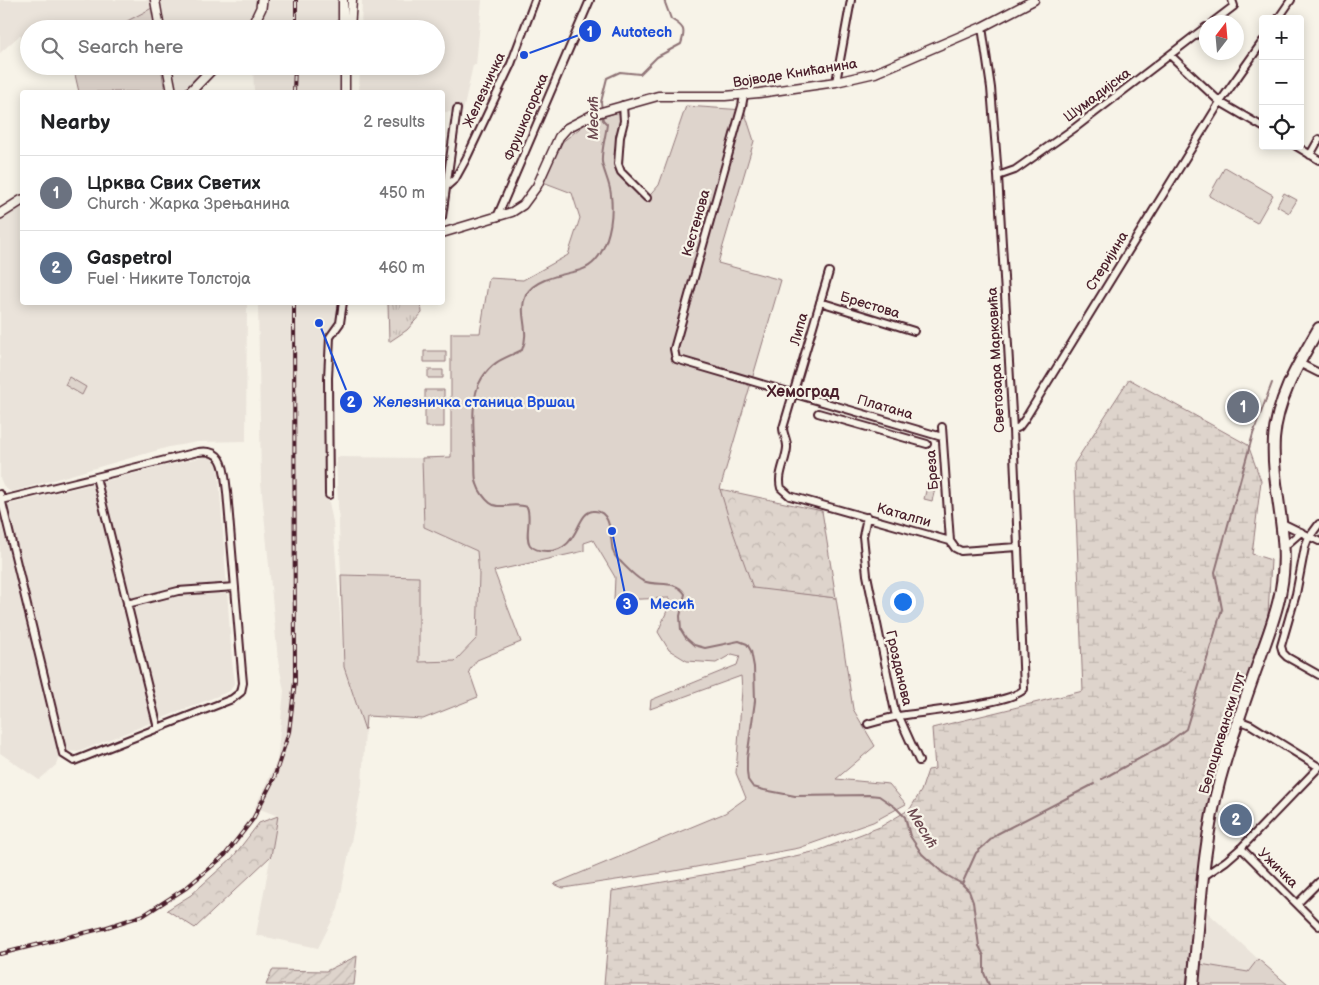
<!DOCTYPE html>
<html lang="en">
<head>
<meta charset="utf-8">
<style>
	body { margin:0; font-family:"Balsamiq Sans",sans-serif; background:#f6f6f6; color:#202124 }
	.controls { position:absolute; right:15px; top:15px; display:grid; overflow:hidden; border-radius:5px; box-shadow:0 2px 12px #0003 }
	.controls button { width:45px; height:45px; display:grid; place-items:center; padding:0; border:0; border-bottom:1px solid #e0e0e0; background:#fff; color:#202124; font:25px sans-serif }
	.compass { position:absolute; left:1199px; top:15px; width:45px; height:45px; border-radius:50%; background:#fff; box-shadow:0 2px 12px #0003; rotate:16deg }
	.you { position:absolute; left:902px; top:601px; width:18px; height:18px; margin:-12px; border:4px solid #fff; border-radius:50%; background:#1a73e8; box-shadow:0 0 0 8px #1a73e833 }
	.badge { display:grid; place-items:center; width:32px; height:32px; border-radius:50%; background:#db2777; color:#fff; font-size:16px; font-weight:700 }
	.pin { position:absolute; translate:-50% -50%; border:2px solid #fff; box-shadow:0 1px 5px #0006 }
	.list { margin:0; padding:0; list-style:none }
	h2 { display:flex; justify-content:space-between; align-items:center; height:65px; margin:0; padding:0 20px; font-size:21px }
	h2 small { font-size:16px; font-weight:400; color:#757577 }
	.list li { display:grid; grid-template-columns:32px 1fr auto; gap:15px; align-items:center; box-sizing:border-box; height:75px; padding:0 20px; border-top:1px solid #e0e0e0 }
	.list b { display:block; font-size:19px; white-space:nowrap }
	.list p { margin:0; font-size:16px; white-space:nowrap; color:#757577 }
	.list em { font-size:16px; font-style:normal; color:#757577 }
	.icon { flex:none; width:28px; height:28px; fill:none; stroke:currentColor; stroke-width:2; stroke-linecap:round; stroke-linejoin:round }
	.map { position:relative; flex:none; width:1319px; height:985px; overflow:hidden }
	.search { position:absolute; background:#fff; box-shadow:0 2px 12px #0003; left:20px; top:20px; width:425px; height:55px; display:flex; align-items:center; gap:12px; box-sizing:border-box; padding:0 18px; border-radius:28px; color:#757577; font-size:19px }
	.panel { position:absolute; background:#fff; box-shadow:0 2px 12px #0003; left:20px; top:90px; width:425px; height:215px; border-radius:5px }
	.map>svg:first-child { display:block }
</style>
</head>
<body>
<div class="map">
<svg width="1319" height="985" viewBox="0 0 1319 985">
	<defs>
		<pattern id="forest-crowns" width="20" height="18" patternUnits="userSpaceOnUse" patternTransform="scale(1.25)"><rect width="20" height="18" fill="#ded4cc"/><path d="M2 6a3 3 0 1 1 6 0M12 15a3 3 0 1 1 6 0" fill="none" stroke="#c0b6af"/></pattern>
		<pattern id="wetland-marsh" width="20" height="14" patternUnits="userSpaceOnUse" patternTransform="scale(1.25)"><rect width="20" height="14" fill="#ded4cc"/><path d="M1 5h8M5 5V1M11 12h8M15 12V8" fill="none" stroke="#c0b6af"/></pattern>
		<pattern id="park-tufts" width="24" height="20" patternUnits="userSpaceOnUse" patternTransform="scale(1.25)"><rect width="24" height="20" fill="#ded4cc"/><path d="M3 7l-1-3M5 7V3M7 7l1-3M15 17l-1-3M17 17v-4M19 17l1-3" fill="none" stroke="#c0b6af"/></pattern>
		<pattern id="garden-furrows" width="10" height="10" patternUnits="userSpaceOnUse" patternTransform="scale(1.25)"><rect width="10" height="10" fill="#ded4cc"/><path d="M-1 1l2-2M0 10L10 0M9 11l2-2" fill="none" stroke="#c0b6af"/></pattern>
	</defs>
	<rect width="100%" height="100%" fill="#f7f3e8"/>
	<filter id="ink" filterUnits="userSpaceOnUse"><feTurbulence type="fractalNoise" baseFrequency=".02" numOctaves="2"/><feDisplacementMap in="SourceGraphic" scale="10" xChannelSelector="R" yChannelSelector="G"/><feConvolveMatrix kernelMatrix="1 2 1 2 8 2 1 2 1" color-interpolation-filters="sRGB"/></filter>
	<g filter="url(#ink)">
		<path fill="#eae3da" d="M0 0H151L152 8 112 29H29V46L20 35 0 53Z
			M157 0H258L256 12 245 29H162Z
			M266 0H341V29H255L264 15Z
			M362 0H482L476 65H473L463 112H443L442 92H359L360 66H436V29H361Z
			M168 66H210L185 92H173Z
			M253 66H341V92H254Z
			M22 205V302L247 303 246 441 198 442 169 447 11 492 4 487 0 478V219Z
			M258 303H340L339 319 326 351V426L329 502 333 522 344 667 365 730 362 785 338 909 318 948 256 935 278 816 255 807 277 761 284 691 278 660 261 482Z
			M202 457H211L218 463 232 661 235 682 230 691 78 752 67 751 7 505Z
			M336 457 422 458 424 527 477 551 479 574 477 638 455 661 418 662 419 577 341 575Z
			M0 517 59 757 56 765 39 780 0 753Z
			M1205 910 1258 959 1248 972 1200 964Z"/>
		<path fill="#ded4cc" stroke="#947a7c" d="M152 8 155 29H112Z
			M73 66H161L165 92H125L122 91 119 92H79Z
			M686 106 744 110 754 141 718 263 781 280 720 489 753 587 836 598 853 709 875 746 836 779 889 784 906 804 873 822 799 848 669 872 563 888 554 884 725 813 746 798 736 773 742 690 741 676 650 709 651 700 737 665 740 656 732 654 716 663 687 661 669 650 658 632 669 606V598L614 600 615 577 593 540 584 543V551L494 571 521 642 477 660 469 671 478 697 423 719 366 716 365 730 344 667 341 575 419 577V662L455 661 477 638 479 574 477 551 424 527 422 458 451 457V333H480L489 278 523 280 568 255 580 218 572 193 543 182 557 146 588 122 618 112 622 119C618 131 610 161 617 173 623 182 637 193 645 201L659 185Z
			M1225 167 1273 195 1257 223 1209 196Z
			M1284 193 1297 200 1289 213 1277 206Z
			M424 351H446V362H424Z
			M428 370H443V378H428Z
			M69 377 86 387 82 395 65 385Z
			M425 390H444V427H425Z
			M1258 959 1288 985H1198L1200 964 1248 972Z"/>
		<path fill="url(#forest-crowns)" stroke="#947a7c" d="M720 489 822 511 836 598 753 588 731 526Z
			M278 816 271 856 195 928 167 910 191 895 233 857 259 823Z"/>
		<path fill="url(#wetland-marsh)" stroke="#947a7c" d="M1129 379 1248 445 1261 481 1252 554 1271 560 1268 615 1221 763 1199 874 1186 985H604L612 891 737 869 817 851 880 827 910 809 921 791 928 770 935 769 932 728 1083 691 1074 464Z"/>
		<path fill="url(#park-tufts)" stroke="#947a7c" d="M388 303H421L422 313 407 330 389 342Z
			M927 487 935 489 932 501 924 499Z"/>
		<path fill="url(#garden-furrows)" stroke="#947a7c" d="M357 956 354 985H266L272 970 326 971Z"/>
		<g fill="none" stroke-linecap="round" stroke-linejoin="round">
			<path stroke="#8e7275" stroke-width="2" d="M602 110 601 102 607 78 620 72 640 74 657 57 681 44C686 29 684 27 671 19L664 0
				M602 115 603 120 607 124C606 135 601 151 602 162 604 173 610 183 611 195 614 221 607 265 577 271 561 275 534 279 526 295 517 314 531 330 522 350 504 359 494 360 482 378 469 398 474 435 475 458 476 466 474 477 477 484 479 491 485 499 490 503 498 510 514 502 527 507 532 519 524 536 530 545 534 550 541 551 547 551 579 552 576 512 593 511 613 509 610 541 613 551 614 554 617 559 620 561 625 566 636 578 643 581 658 587 675 579 685 594L680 616 681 630 686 638 694 645 705 648 739 641 747 644 751 651 754 667 755 701 747 758V771L748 780 753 787 764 790 795 796 869 795 879 796 895 807 905 817 910 836 922 854 943 873 962 884 969 891 973 902 979 946 984 956V973L989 985
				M1102 779 1166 744 1186 729 1222 609 1215 572 1253 434 1272 383
				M962 884 976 853 997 834 1094 784"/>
			<defs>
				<path id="minor" d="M1278 19 1291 0
					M1213 22 1234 6 1232 0
					M1170 55 1220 102 1263 127
					M836 82 851 0
					M744 95 742 106 674 349 676 359 942 437
					M623 105 624 121 620 137 618 164 621 172 647 198
					M1296 146 1319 160
					M1310 155 1319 139
					M998 176 1015 170 1076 127 1206 27
					M447 186 455 179 466 159 511 64 535 0
					M442 217 457 109
					M497 217 590 0
					M829 272 783 428C783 435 788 441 787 448 786 461 777 475 781 488L790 496 950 541 955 548 961 551 1017 547
					M820 302 914 331
					M1299 363 1319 373
					M818 413 927 444
					M942 427 950 541
					M1013 430 1019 427 1025 419 1220 102 1263 41
					M96 477 158 728
					M0 494 63 754 74 761 232 699 241 692 243 683 242 672 227 492C224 471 226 448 198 452L2 500
					M329 495 328 378 330 337 340 323 343 302
					M867 517 863 536 867 575 895 712 901 721 919 761
					M1282 523 1319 541
					M1319 524 1308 539 1305 547 1296 594 1281 646 1283 653 1287 657 1319 675
					M1285 546 1301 532
					M127 604 178 591 235 587
					M1238 720 1251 725 1319 767
					M868 724C878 721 888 718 899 716 921 712 1012 704 1024 689L1013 430 998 176 991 88 982 27
					M1241 848 1319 926
					M1204 876 1226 861 1241 848 1319 767
					M1297 904 1319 882"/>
				<path id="tertiary" d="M155 0 160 29
					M343 29V0
					M350 29 352 0
					M167 66 172 92
					M345 92V66
					M442 233 512 212 523 205 537 186 559 137 567 128 594 114 658 96H725L759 93 836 82 875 73 982 27 1034 0"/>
				<path id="secondary" d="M251 29 261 8 262 0
					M190 92 215 66
					M0 214 22 200"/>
				<path id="primary" d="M1193 985C1200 917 1202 846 1220 779 1231 739 1245 700 1259 661 1267 637 1277 614 1281 589 1291 537 1271 490 1274 439 1277 398 1299 363 1319 328"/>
			</defs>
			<use href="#minor" stroke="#4a1f2b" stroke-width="10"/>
			<use href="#tertiary" stroke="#4a1f2b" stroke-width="11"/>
			<use href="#secondary" stroke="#4a1f2b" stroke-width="12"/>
			<use href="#primary" stroke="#4a1f2b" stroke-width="14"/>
			<use href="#minor" stroke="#f7f3e8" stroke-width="6"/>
			<use href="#tertiary" stroke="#f7f3e8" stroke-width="8"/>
			<use href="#secondary" stroke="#f7f3e8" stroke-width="9"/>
			<use href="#primary" stroke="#f7f3e8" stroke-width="10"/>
			<defs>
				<path id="rail" d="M296 29V0
					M294 92 295 66
					M0 954 104 928 144 915 186 888 225 855 253 819 274 778 289 732 295 682 294 302"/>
			</defs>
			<use href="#rail" stroke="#4a1f2b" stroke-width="4"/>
			<use href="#rail" stroke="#f7f3e8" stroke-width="2" stroke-dasharray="5.5" stroke-linecap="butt"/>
		</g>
	</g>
	<g text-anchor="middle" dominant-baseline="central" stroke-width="4.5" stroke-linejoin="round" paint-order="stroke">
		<g font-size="14" fill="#4a1f2b" stroke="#f7f3e8">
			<text transform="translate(795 73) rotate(-9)">Војводе Книћанина</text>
			<text transform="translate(484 90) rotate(-65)">Железничка</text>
			<text transform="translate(1097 95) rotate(-37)">Шумадијска</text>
			<text transform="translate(526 117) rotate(-67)">Фрушкогорска</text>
			<text transform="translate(696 223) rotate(-74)">Кестенова</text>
			<text transform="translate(1107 261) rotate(-58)">Стеријина</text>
			<text transform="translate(870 305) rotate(17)">Брестова</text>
			<text transform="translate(799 329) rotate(-74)">Липа</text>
			<text transform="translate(996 360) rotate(-93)">Светозара Марковића</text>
			<text transform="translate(885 407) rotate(16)">Платана</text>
			<text transform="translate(932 470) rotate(-94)">Бреза</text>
			<text transform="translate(904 515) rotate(16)">Каталпи</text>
			<text transform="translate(899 668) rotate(77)">Грозданова</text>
			<text transform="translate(1222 733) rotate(-73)">Белоцрквански пут</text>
			<text transform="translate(1278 868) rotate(45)">Ужичка</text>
		</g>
		<g font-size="15" font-style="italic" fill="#6c4950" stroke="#f7f3e8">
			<text transform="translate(593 118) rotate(-90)">Месић</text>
			<text transform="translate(922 828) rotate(59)">Месић</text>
		</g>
		<g font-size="16" font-weight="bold" fill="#4a1f2b" stroke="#f7f3e8">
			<text x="803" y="392">Хемоград</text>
		</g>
	</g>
	<path fill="none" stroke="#1d4ed8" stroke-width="2" d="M524 55L590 31M319 323L351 402M612 531L627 604"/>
	<g fill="#1d4ed8" stroke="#f7f3e8" stroke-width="2">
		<circle cx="524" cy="55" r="5"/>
		<circle cx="319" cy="323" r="5"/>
		<circle cx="612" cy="531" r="5"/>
		<circle cx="590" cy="31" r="12"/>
		<circle cx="351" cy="402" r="12"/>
		<circle cx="627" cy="604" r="12"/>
	</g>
	<g font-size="15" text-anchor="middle" font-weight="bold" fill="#fff">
		<text x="590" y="37">1</text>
		<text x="351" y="407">2</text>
		<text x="627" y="609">3</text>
	</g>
	<g font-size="15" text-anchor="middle" font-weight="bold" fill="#1d4ed8" stroke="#f7f3e8" stroke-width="4.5" stroke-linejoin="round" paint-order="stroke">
		<text x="642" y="37">Autotech</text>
		<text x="474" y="407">Железничка станица Вршац</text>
		<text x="672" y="609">Месић</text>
	</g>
</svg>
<div class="controls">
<button>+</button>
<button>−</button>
<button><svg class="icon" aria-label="locate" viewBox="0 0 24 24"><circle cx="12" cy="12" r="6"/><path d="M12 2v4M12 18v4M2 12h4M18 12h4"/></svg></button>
</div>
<svg class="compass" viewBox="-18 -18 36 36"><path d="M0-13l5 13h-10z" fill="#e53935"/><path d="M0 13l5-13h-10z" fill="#757577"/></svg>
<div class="you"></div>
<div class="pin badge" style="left:1243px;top:407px;background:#6b7280">1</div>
<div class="pin badge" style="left:1236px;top:820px;background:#5c6f8a">2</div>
<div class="search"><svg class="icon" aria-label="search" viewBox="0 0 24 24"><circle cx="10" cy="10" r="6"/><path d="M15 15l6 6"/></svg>Search here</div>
<section class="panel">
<h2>Nearby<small>2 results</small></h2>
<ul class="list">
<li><span class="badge" style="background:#6b7280">1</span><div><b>Црква Свих Светих</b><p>Church · Жарка Зрењанина</p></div><em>450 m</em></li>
<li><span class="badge" style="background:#5c6f8a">2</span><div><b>Gaspetrol</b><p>Fuel · Никите Толстоја</p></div><em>460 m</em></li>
</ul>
</section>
</div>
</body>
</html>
